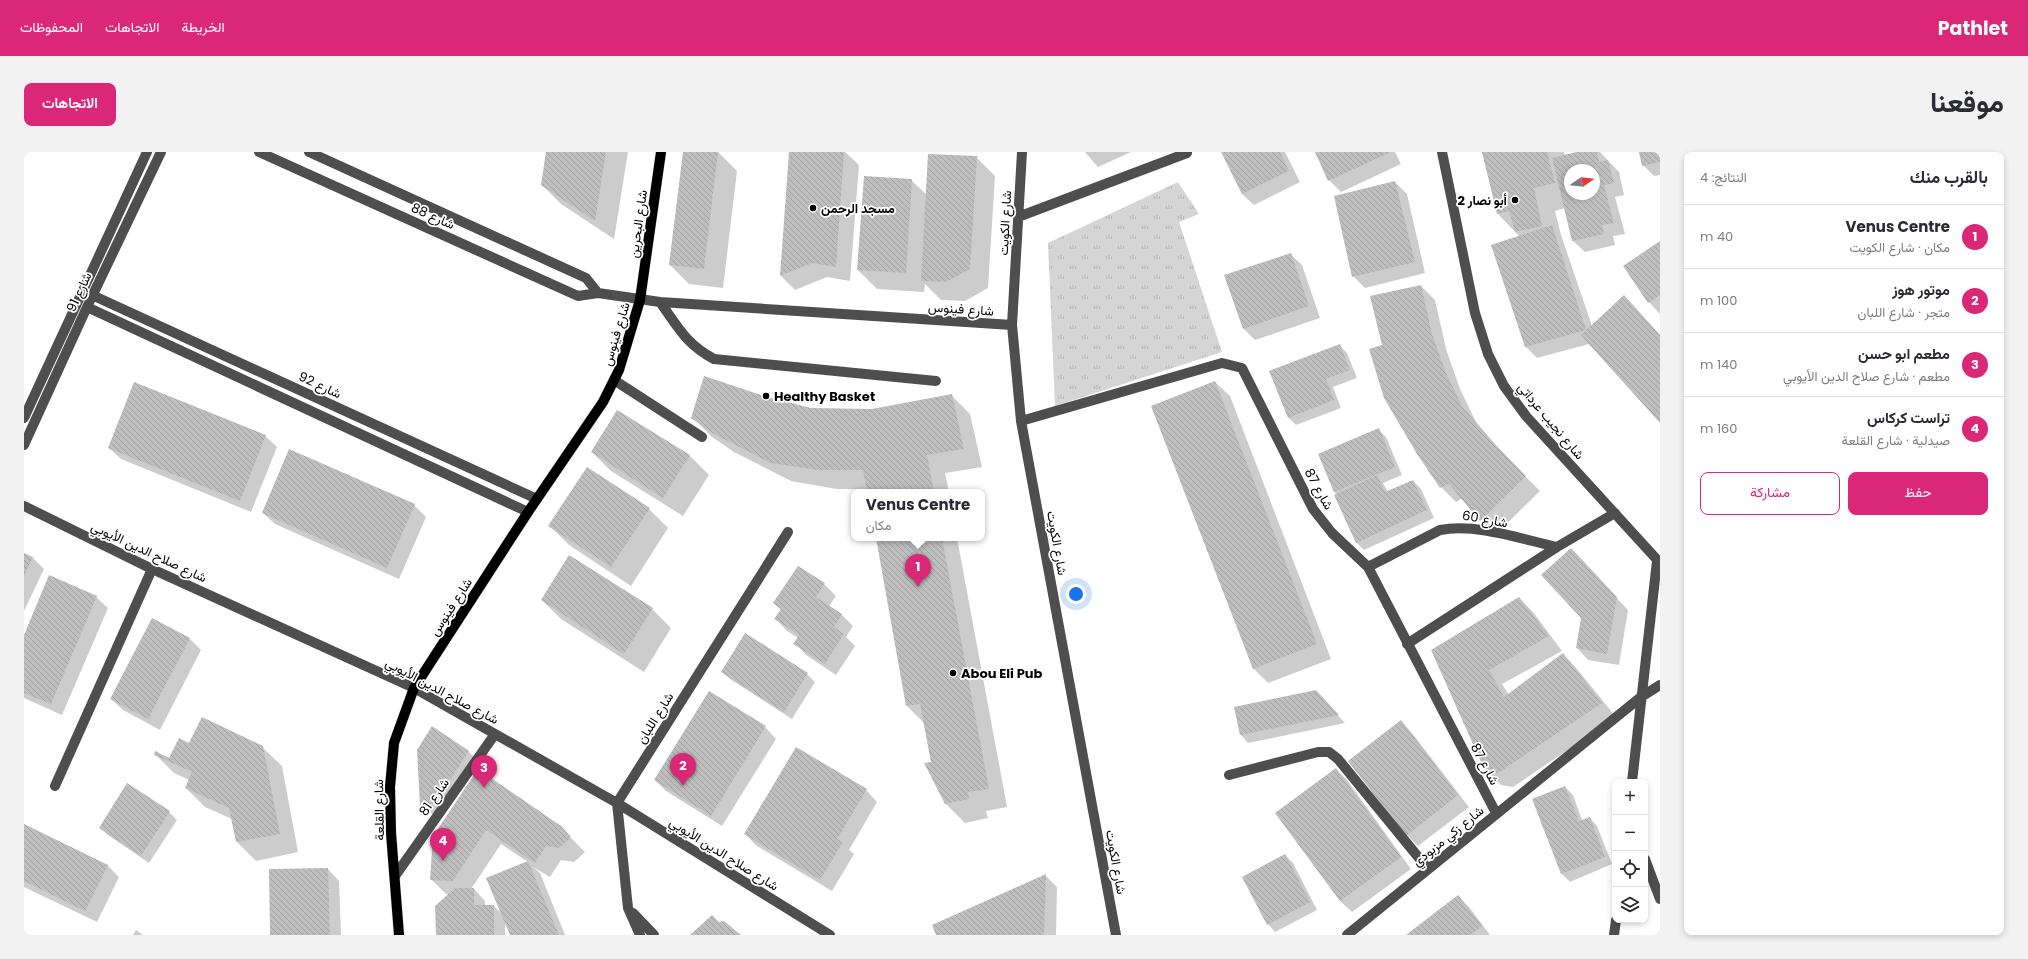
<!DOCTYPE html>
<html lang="ar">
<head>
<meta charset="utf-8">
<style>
	body { margin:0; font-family:Poppins,Vazirmatn,sans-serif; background:#f2f2f3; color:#2b2b33; direction:rtl }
	.controls { position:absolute; right:12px; bottom:12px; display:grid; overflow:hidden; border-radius:8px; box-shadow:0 2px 6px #0003 }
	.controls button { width:36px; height:36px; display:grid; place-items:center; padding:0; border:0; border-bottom:1px solid #e1e1e2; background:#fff; color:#2b2b33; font:20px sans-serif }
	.compass { position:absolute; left:1540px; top:12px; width:36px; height:36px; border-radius:50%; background:#fff; box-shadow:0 2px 6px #0003; rotate:76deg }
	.you { position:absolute; left:1052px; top:442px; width:14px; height:14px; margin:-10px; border:3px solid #fff; border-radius:50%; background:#1a73e8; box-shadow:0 0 0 6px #1a73e833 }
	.badge { display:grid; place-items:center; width:26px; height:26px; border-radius:50%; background:#db2777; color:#fff; font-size:13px; font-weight:700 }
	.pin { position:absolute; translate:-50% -33px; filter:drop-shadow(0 1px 2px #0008) }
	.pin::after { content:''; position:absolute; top:21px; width:14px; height:12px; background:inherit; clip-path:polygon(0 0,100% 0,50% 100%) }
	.popup { position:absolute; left:827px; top:337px; width:134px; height:52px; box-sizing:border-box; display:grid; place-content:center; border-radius:8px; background:#fff; filter:drop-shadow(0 1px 3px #0005); font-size:13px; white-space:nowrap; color:#7c7c81 }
	.popup b { font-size:15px; color:#2b2b33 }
	.popup::after { content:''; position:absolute; left:50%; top:100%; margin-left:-8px; border:8px solid transparent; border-top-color:#fff }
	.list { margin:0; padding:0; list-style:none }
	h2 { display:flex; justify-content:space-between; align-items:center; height:52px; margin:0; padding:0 16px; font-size:17px }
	h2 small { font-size:13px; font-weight:400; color:#7c7c81 }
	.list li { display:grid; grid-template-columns:26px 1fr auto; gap:12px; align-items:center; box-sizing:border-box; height:64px; padding:0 16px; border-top:1px solid #e1e1e2 }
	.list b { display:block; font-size:15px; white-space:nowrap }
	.list p { margin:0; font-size:13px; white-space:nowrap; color:#7c7c81 }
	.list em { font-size:13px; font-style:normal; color:#7c7c81 }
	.actions { display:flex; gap:8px; padding:12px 16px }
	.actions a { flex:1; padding:9px 0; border:1px solid #db2777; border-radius:8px; text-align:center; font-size:14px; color:#db2777 }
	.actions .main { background:#db2777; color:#fff }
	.icon { flex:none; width:22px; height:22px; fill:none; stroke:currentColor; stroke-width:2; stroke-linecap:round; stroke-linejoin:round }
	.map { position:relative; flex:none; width:1636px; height:783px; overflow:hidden; direction:ltr; border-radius:8px }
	header { display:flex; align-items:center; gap:24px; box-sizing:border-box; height:56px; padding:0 20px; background:#db2777; color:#fff }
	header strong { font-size:19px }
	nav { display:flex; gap:22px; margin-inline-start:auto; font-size:14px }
	.intro { display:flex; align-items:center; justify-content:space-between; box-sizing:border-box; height:96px; padding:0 24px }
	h1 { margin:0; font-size:28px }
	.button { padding:10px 18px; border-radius:8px; background:#db2777; color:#fff; font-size:14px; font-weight:700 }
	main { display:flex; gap:24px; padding:0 24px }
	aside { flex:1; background:#fff; border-radius:8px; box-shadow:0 2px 6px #0003 }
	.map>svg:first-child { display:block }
</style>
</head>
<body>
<header>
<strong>Pathlet</strong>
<nav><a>الخريطة</a><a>الاتجاهات</a><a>المحفوظات</a></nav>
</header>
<div class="intro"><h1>موقعنا</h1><a class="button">الاتجاهات</a></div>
<main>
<aside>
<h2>بالقرب منك<small>النتائج: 4</small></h2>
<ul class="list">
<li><span class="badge">1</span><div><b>Venus Centre</b><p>مكان · شارع الكويت</p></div><em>40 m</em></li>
<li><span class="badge">2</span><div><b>موتور هوز</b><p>متجر · شارع اللبان</p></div><em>100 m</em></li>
<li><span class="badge">3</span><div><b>مطعم ابو حسن</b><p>مطعم · شارع صلاح الدين الأيوبي</p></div><em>140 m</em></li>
<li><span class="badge">4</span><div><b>تراست كركاس</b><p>صيدلية · شارع القلعة</p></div><em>160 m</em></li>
</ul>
<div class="actions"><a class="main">حفظ</a><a>مشاركة</a></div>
</aside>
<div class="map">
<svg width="1636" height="783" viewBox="0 0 1636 783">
	<defs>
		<pattern id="grass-tufts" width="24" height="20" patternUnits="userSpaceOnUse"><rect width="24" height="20" fill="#d5d5d5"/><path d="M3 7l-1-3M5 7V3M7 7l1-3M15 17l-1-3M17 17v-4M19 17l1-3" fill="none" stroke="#b5b5b5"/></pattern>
		<pattern id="building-back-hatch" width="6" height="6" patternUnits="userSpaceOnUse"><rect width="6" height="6" fill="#bebebe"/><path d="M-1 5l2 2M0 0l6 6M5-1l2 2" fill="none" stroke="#a2a2a2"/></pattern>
	</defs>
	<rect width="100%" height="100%" fill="#fff"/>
	<path fill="url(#grass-tufts)" d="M1154 30 1175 62 1155 70 1198 200 1031 254 1024 91Z"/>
	<path fill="#0003" fill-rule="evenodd" d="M523 0H604L590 87 537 52 518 33Z
		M660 0H694L713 19 699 136 665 132 646 113Z
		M766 0H821L835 13 826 129 803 125 771 138 757 124Z
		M1061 0H1107L1074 15Z
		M1198 0H1261L1276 30 1230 53 1218 42Z
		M1292 0H1371L1377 12 1317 40 1305 28Z
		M1459 0H1540L1541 4 1556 0H1576L1595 20 1600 43 1591 45 1601 82 1589 84 1591 93 1561 100 1549 89 1541 56 1531 59 1537 83 1568 174 1600 144 1636 183V270L1565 192 1513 206 1502 195 1468 94 1496 85 1474 62ZM1546 18H1570V42H1546Z
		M1616 0H1636V23L1630 24 1619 13Z
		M952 5 971 24 964 136 941 149 917 148 901 132 900 140 853 137 834 118 887 28 903 43Z
		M1371 30 1383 42 1401 121 1341 136 1329 124Z
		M1636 90V162L1625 150Z
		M1266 102 1278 113 1296 166 1231 188 1220 177 1202 124Z
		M1397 134 1411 148 1422 197 1436 237 1452 270 1481 304 1516 339 1471 383 1439 346 1432 350 1417 335 1359 193Z
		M1315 193 1323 201 1333 226 1309 235 1317 256 1272 273 1264 265Z
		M1191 230 1206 244 1307 507 1244 531 1230 517 1128 254Z
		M927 243 946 262 958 315 921 321 925 340H844V337H813L767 329 710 300 688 285 669 266 740 245 787 257 848 258Z
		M594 259 666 304 685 323 659 364 587 319 568 300Z
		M1354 277 1362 285 1378 323 1359 331 1364 340 1389 329 1397 337 1410 366 1340 398 1332 390 1295 302Z
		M241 284 253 295 227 360 97 307 85 296Z
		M390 353 402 365 375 427 251 372 239 361Z
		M625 357 644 376 607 434 545 393 526 374Z
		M853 386H933L983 655 962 659 964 666 941 671 922 652 908 611 901 572 883 554Z
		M1547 397 1604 458 1595 513 1564 508 1553 496 1558 466Z
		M0 402 9 406 20 417 0 459Z
		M546 404 628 457 647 476 620 520 537 467 518 448Z
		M774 415 800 432 812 444 805 454 817 462 829 474 822 485 831 494 812 523 782 503 771 491 774 486 763 479 752 467 757 458 750 451Z
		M72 445 84 456 38 563 0 546V485Z
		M1495 446 1509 460 1538 499 1478 532 1485 543 1539 502 1553 517 1592 565 1489 635 1477 633 1462 618 1408 498Z
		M166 487 177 498 136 578 99 558 87 547Z
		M698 519 783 522 791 530 768 567 706 527Z
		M1299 547 1321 571 1224 591 1217 583 1211 556Z
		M1377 569 1388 581 1445 655 1394 694 1383 683Z
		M741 575 752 587 698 674 642 639 631 628Z
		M166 592 238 595 258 614 274 700 232 709 213 690 208 667 181 655 162 636 165 628 150 621 131 602 145 607Z
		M444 599 452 607 413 666 397 652Z
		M1312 617 1323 628 1387 717 1328 760 1316 749 1252 661Z
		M454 619 536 675 561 700 550 710 537 708 526 725 509 715 516 721 541 783H487L481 769V783H413L426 742H422L407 727ZM477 692 504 710 478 762 470 754H461V749L450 737H447Z
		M1541 635 1549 643 1558 668 1566 666 1573 674 1588 712 1546 730 1538 722Z
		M842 638 853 650 825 698 830 702 808 739 733 694 721 682Z
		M145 660 153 668 125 711 84 683 76 676Z
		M0 673 83 713 95 725 73 770 0 735Z
		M1261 703 1269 711 1293 758 1251 780 1244 772Z
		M304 717 315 729 317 783H247Z
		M1022 724 1033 735 1032 783H913L909 774Z
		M1434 744 1445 755 1466 783H1384Z
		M112 778 119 783H109Z"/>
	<path fill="url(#building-back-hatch)" fill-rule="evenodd" d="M522 0H582L571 69 517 33Z
		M659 0H694L680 117 645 113Z
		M765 0H820L812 115 788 111 756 124Z
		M1197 0H1256L1265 19 1218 42Z
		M1291 0H1367L1304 29Z
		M1458 0H1523L1531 31 1510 36 1518 74 1491 80 1485 59 1473 62Z
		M1552 0H1573L1575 10 1584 8 1590 31 1580 33 1590 71 1578 73 1580 82 1548 89 1528 6ZM1546 18H1570V42H1546Z
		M1615 0H1636V10L1618 14Z
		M904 2 953 4 946 117 922 130 897 129Z
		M840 24 888 27 882 121 833 118Z
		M1371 29 1391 110 1328 125 1310 44Z
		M1528 73 1562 178 1501 195 1467 93Z
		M1636 89V143L1624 151 1599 114Z
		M1267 101 1285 154 1219 177 1200 123Z
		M1397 133 1408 182 1422 221 1438 254 1467 288 1502 324 1456 369 1425 332 1416 336 1393 302 1360 246 1345 197 1358 193 1346 144Z
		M1600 143 1636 183V271L1557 183Z
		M1316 192 1326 218 1302 227 1310 248 1264 266 1245 219Z
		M680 224 740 244 787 256 848 257 928 242 940 297 903 303 910 340H843L839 318H794L747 311 690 282 667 266Z
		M1191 229 1293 492 1229 517 1127 254Z
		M110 230 242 283 216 349 84 296Z
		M593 258 666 303 639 346 567 300Z
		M1355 276 1371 315 1310 340 1294 302Z
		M265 297 391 352 363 416 238 361Z
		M563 315 626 356 587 415 524 374Z
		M1353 323 1361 340 1389 328 1403 358 1332 391 1310 343Z
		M852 386H918L965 637 944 640 945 647 921 652 900 611 907 610 896 552 882 554Z
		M1547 396 1593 445 1583 502 1552 496 1557 466 1517 423Z
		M0 401 9 405 0 424Z
		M545 403 629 456 600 502 517 448Z
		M774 414 801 431 792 445 818 462 810 475 820 482 801 512 769 492 775 483 750 467 757 457 749 451Z
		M25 423 73 444 27 552 0 541V483Z
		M1495 445 1525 484 1465 518 1480 545 1539 501 1578 551 1474 621 1461 619 1407 498Z
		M128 466 166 486 124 567 86 547Z
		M721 481 784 521 760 560 697 520Z
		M1292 538 1315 563 1216 583 1210 555Z
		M685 539 742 574 687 664 630 628Z
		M178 565 239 594 256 682 212 690 205 656 161 636 168 620 130 603 131 599 145 606 155 586 165 591Z
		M1377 568 1434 643 1382 684 1324 609Z
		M408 574 445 599 405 659 396 653 393 598Z
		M772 595 843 637 813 687 819 690 796 728 720 682Z
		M1312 616 1377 705 1316 749 1251 661Z
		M454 617 537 674 547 685 535 696 522 694 511 711 462 678 429 729 406 728 409 684Z
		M103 631 146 659 117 704 75 676Z
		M1541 634 1555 669 1566 665 1581 705 1537 722 1508 647Z
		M0 672 84 713 61 759 0 729Z
		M1261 702 1286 750 1243 773 1218 725Z
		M504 709 535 783H486L462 726Z
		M304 716 306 783H246L245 717Z
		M1022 722 1020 783H912L908 773Z
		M431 736H450V753H470V783H412L411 754Z
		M1434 743 1458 774 1446 783H1382Z
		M688 763 695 770 700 769 717 783H666Z"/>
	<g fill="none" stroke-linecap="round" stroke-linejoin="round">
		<defs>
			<path id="major" d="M375 783 367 681 366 635 370 591 390 536 504 360 579 250 595 218 616 148 637 0"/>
		</defs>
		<use href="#major" stroke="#dbdbdb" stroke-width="11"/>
		<path stroke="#4e4e4e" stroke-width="10" d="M235 0 554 144 574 141 636 150 988 173
			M285 0 562 126 574 141
			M998 0 988 173 997 269 1092 783
			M1418 0 1451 161 1464 202 1480 234 1502 264 1636 411
			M994 65 1163 1
			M68 143 513 347
			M636 150C654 175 662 192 690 207L912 229
			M63 155 504 360
			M590 228 678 285
			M0 266 123 0
			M997 269 1198 211 1218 216 1289 357 1308 381 1344 415 1472 661
			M0 293 63 155 137 0
			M0 354 128 417 390 536 593 651 806 783
			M1344 415 1416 378C1452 371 1497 387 1533 395
			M1383 492 1533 395 1591 361
			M1205 623 1294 600H1305L1314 607 1404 717
			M1608 630 1633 409
			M31 634 128 417
			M1621 707 1636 747
			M371 724 471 582
			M609 761 630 783
			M616 783 604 756 593 651 764 380
			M1323 783 1617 545 1636 533
			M1590 783 1592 768"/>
		<use href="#major" stroke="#000" stroke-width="10"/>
	</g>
	<g fill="#000" stroke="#fff" stroke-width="1.5">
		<circle cx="1491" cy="48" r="4"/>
		<circle cx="789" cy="56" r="4"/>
		<circle cx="742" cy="244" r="4"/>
		<circle cx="929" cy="521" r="4"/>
	</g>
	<g text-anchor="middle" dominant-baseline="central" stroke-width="3.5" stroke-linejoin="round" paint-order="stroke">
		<g font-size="13" font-weight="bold" fill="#000" stroke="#fff" text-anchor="start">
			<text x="1483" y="48" text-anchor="end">أبو نصار 2</text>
			<text x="797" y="56">مسجد الرحمن</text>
			<text x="750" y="244">Healthy Basket</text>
			<text x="937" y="521">Abou Eli Pub</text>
		</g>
		<g font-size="13" fill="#000" stroke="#fff">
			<text transform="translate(409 64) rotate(24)">شارع 88</text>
			<text transform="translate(981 71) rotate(-87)">شارع الكويت</text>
			<text transform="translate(614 72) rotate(-82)">شارع البحرين</text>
			<text transform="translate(55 140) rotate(-65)">شارع 91</text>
			<text transform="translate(937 157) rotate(4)">شارع فينوس</text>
			<text transform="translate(592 182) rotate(-73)">شارع فينوس</text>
			<text transform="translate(296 233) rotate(25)">شارع 92</text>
			<text transform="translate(1527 269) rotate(50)">شارع نجيب عرداتي</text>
			<text transform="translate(1295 337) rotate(61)">شارع 87</text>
			<text transform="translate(1461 367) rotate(10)">شارع 60</text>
			<text transform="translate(1033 391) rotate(80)">شارع الكويت</text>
			<text transform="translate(125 400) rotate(25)">شارع صلاح الدين الأيوبي</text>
			<text transform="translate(427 455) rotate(-57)">شارع فينوس</text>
			<text transform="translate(418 539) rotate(28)">شارع صلاح الدين الأيوبي</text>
			<text transform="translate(631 566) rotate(-58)">شارع اللبان</text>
			<text transform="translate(1461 612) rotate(62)">شارع 87</text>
			<text transform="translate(410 645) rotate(-55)">شارع 81</text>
			<text transform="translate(355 658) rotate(-91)">شارع القلعة</text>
			<text transform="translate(1424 684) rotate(-39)">شارع زكي مزبودي</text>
			<text transform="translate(700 702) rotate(32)">شارع صلاح الدين الأيوبي</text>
			<text transform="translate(1092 710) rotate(80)">شارع الكويت</text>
		</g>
	</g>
</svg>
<div class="controls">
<button>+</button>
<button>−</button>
<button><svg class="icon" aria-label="locate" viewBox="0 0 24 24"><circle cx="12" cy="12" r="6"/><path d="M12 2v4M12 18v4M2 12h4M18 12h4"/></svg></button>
<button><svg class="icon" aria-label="layers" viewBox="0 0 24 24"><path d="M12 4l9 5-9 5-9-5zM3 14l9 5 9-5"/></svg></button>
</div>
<svg class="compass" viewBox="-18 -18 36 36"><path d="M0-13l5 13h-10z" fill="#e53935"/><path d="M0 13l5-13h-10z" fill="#7c7c81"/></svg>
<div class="you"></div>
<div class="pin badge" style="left:894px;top:435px">1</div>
<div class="popup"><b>Venus Centre</b>مكان</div>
<div class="pin badge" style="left:659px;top:634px">2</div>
<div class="pin badge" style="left:460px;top:636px">3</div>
<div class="pin badge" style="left:419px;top:709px">4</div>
</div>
</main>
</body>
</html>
